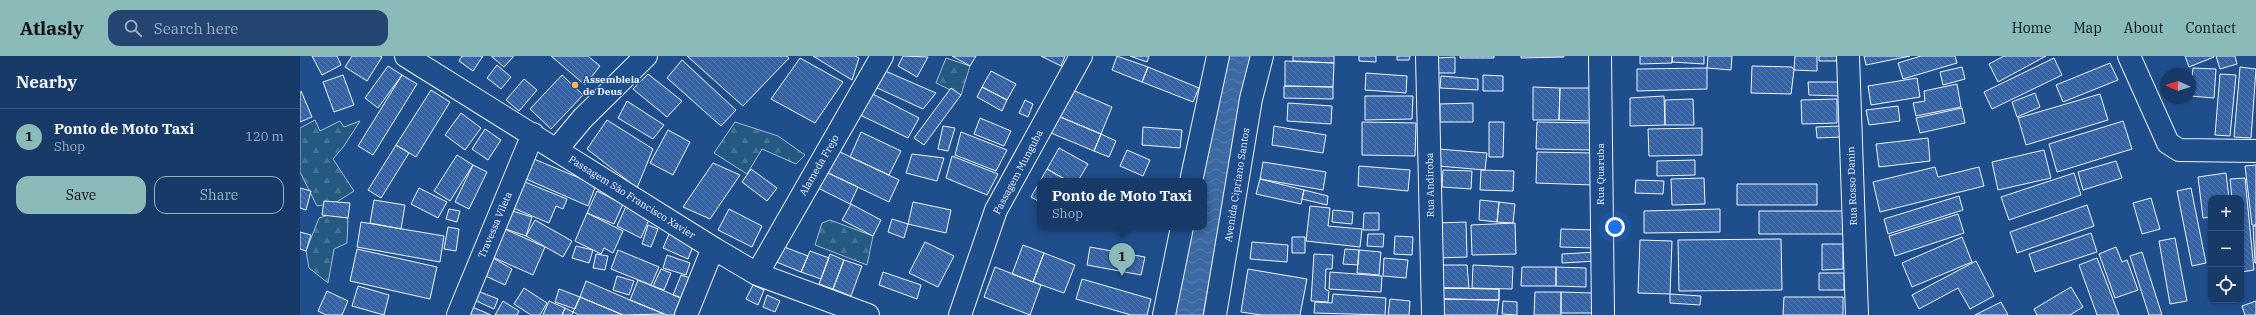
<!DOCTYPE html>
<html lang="en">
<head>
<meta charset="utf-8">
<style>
	body { margin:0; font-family:"IBM Plex Serif",serif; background:#244571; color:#f1f3f6 }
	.controls { position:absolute; right:12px; bottom:12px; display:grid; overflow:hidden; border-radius:8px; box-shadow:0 1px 3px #0004 }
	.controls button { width:36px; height:36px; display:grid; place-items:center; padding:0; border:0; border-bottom:1px solid #36547d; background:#173a69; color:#f1f3f6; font:20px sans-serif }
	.compass { position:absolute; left:1860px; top:12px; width:36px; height:36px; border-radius:50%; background:#173a69; box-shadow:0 1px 3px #0004; rotate:273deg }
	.you { position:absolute; left:1315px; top:171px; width:14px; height:14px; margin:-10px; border:3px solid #fff; border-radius:50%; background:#1a73e8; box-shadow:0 0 0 6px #1a73e833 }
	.badge { display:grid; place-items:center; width:26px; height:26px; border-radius:50%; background:#8bbbb9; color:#111; font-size:13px; font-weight:700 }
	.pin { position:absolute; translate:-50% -33px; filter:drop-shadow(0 1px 2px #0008) }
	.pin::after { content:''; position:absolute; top:21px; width:14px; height:12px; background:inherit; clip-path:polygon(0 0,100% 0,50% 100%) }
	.popup { position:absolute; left:737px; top:122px; width:170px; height:52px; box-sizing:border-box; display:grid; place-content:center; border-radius:8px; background:#173a69; filter:drop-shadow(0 1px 3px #0005); font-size:13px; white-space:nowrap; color:#9eadc0 }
	.popup b { font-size:15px; color:#f1f3f6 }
	.popup::after { content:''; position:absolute; left:50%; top:100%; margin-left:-8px; border:8px solid transparent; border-top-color:#173a69 }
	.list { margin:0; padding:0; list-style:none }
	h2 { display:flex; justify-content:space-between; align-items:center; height:52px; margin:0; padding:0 16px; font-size:17px }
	h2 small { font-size:13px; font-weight:400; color:#9eadc0 }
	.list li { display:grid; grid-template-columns:26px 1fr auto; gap:12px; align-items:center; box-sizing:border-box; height:56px; padding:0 16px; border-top:1px solid #36547d }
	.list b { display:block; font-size:15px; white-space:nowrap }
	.list p { margin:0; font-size:13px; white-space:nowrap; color:#9eadc0 }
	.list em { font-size:13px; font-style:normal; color:#9eadc0 }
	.actions { display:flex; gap:8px; padding:12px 16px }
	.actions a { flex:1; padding:9px 0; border:1px solid #8bbbb9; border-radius:12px; text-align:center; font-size:14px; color:#8bbbb9 }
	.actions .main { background:#8bbbb9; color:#111 }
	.icon { flex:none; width:22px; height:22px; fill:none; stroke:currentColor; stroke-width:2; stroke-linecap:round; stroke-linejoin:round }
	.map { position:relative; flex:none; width:1956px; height:259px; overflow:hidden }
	header { display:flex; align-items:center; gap:24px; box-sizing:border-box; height:56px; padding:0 20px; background:#8bbbb9; color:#111 }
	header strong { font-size:19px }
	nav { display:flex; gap:22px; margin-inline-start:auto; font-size:14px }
	.search { width:280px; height:36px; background:#244571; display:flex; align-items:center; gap:10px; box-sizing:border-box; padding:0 14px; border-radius:12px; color:#9eadc0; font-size:15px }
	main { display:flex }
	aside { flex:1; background:#173a69 }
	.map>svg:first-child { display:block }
</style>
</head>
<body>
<header>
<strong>Atlasly</strong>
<div class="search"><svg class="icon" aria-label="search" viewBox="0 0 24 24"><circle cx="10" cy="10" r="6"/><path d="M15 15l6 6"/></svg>Search here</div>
<nav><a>Home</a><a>Map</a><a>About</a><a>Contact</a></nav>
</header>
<main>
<aside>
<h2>Nearby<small></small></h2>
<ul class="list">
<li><span class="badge">1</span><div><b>Ponto de Moto Taxi</b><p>Shop</p></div><em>120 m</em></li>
</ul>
<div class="actions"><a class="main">Save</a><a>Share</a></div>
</aside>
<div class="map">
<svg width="1956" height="259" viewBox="0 0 1956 259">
	<defs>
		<pattern id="forest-firs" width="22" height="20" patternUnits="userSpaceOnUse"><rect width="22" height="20" fill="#245a82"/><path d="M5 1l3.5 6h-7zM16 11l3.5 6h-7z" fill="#447295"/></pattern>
		<pattern id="water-waves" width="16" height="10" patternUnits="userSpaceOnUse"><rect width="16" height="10" fill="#3b69a3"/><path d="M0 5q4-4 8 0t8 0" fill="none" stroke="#587fb1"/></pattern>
		<pattern id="building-back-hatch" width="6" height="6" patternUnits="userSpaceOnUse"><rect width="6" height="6" fill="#3563a3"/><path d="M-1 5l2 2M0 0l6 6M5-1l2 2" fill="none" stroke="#537ab1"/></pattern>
	</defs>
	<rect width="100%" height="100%" fill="#1f4e8c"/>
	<path fill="url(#forest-firs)" stroke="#a8bbd7" d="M646 2 670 10 661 39 636 27Z
		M15 64 20 75 40 65 44 71 60 65 44 90 33 103 54 135 35 147 17 150 0 116V72Z
		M435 66 478 80 505 99 496 108 462 93 447 118 414 97Z
		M29 159 48 162 47 187 34 193 28 227 9 212 6 195 19 162Z
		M530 164 573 180 567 209 515 189 522 167Z"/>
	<path fill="url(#water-waves)" stroke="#a8bbd7" d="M929 0H953L939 57 903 259H874L891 171H904V125H900Z"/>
	<path fill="url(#building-back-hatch)" stroke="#f2f6ff" d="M12 0H37L41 9 22 19Z
		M52 0H80L82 1 67 25 45 11Z
		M162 0H183L173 15 159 5Z
		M191 0H214L204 11Z
		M251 0H288L300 10 285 29Z
		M387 0H487L489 2 443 50Z
		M513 0H555L559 2 552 24Z
		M603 0 628 1 617 21 598 10Z
		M652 0H676L670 10Z
		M741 0H765L761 10Z
		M817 0 848 11 842 26 812 14Z
		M830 0H849L847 6Z
		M993 0H1034V7L993 5Z
		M1059 0H1076V6L1059 5Z
		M1097 0H1110L1109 4H1097Z
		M1160 0H1194V2H1160Z
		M1221 0H1264V1L1221 2Z
		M1340 0H1372V7L1340 8Z
		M1373 0H1404V8L1372 6Z
		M1408 0H1432L1431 14 1407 12Z
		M1495 0H1517V15L1494 14Z
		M1519 0H1537L1536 5H1519Z
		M1564 0H1610L1566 9Z
		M1621 0H1655L1657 7 1603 23 1598 7Z
		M1704 0H1746L1698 26 1689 8Z
		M1885 0H1914V1L1889 11Z
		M1916 0H1935L1937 8 1920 13Z
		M1155 1V17H1136V2Z
		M500 2 543 26 515 67 471 43Z
		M1754 2 1762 19 1692 53 1684 36Z
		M382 4 436 54 421 70 367 22Z
		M985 5 1034 7 1033 31 985 30Z
		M1810 7 1818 24 1763 46 1756 29Z
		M197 9 211 21 201 33 187 22Z
		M88 10 102 19 78 52 65 42Z
		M1452 10 1492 11 1494 14 1491 38 1451 37Z
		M848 11 899 32 893 46 842 26Z
		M1662 11 1665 23 1643 29 1640 16Z
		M1940 11 1956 13 1951 82 1934 81Z
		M1407 12V33L1337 35V13Z
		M1893 12 1916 13 1914 42 1890 40Z
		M583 14 636 37 623 53 573 30Z
		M691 15 716 28 707 44 682 31Z
		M1066 17 1107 20 1106 37 1065 34Z
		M348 18 382 45 367 61 333 33Z
		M1920 18 1936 19 1930 80 1915 79Z
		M43 19 54 49 34 56 23 26Z
		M102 19 117 28 73 99 58 90Z
		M262 19 283 39 251 73 230 53Z
		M1183 19 1203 20V35H1183Z
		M1141 20 1178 23V34L1140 32Z
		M1617 22 1620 41 1571 49 1568 30Z
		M224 23 237 34 219 55 206 44Z
		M1508 26H1541V40L1509 39Z
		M1657 28 1661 51 1616 60 1613 47 1625 45 1624 35Z
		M984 30 1033 31V43L984 42Z
		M682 31 707 44 702 55 677 41Z
		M1233 31 1260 32 1259 64H1233Z
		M651 32 661 39 624 89 614 82Z
		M1260 32H1291V65L1259 64Z
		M770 33 812 51 801 78 758 60Z
		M131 34 150 46 116 101 96 89Z
		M1 35 12 61 0 66V36Z
		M567 35 619 62 608 82 560 59Z
		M1735 37 1740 51 1717 61 1712 46Z
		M1800 38 1808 64 1726 89 1718 62Z
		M1065 40H1113L1112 63 1065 64Z
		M1364 40 1365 69 1330 70V42Z
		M1393 43 1394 69H1365V44Z
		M1537 43V67L1502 68 1501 44Z
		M725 44 733 48 728 61 719 57Z
		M327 45 364 69 353 83 318 62Z
		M988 47 1032 50 1031 68 987 65Z
		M1173 47V66H1140V48Z
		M1598 50 1600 65 1569 69 1566 54Z
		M1662 52 1665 67 1620 77 1616 62Z
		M161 57 181 72 165 94 145 79Z
		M758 60 801 78 794 95 751 77Z
		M680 62 711 75 704 90 674 78Z
		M307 64 353 93 337 132 287 93Z
		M1823 65 1832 93 1757 116 1749 88Z
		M1062 66 1116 67 1115 100 1062 99Z
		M1189 66H1204L1203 101H1189Z
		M1237 66 1295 67 1294 94 1236 93Z
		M643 70 655 72 648 95 638 93Z
		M974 70 1026 79 1023 97 972 89Z
		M1541 70 1542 81 1517 82 1516 71Z
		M843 71 882 74 880 92 842 89Z
		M1402 72V99L1349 100 1348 73Z
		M185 73 201 84 188 104 172 93Z
		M368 74 390 86 373 119 350 107Z
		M561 76 601 95 589 119 550 101Z
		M661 76 707 94 696 115 655 99Z
		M801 78 816 85 809 101 794 95Z
		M1628 82 1630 105 1579 111 1576 88Z
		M96 89 109 97 81 142 68 134Z
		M759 92 788 108 778 125H768L747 113Z
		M1139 93 1187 97 1185 114 1138 110Z
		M536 94 599 124 589 146 526 116Z
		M827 94 850 104 843 120 820 110Z
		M1744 94 1751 122 1698 134 1692 106Z
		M1237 96 1294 97 1293 129 1236 127Z
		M612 98 644 102 637 125 606 117Z
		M157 99 173 109 150 145 134 135Z
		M652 100 698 118 687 139 646 122Z
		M234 103 296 129 288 150 226 123Z
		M1395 104V119L1357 120V105Z
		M1816 105 1822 122 1783 134 1778 116Z
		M963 106 1026 116 1023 134 960 123Z
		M413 107 440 119 410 163 383 151Z
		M173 109 187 116 169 153 155 146Z
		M1956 109V169H1952L1945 110Z
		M1059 110 1110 114 1108 135 1058 130Z
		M1635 111 1638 121 1679 111 1684 130 1580 156 1573 126Z
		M451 113 477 132 467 145 442 126Z
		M747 113 768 125H740Z
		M1143 114 1172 115 1171 133 1142 131Z
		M1181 114 1214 115 1213 135 1180 134Z
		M526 116 558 131 550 148 518 132Z
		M1774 117 1781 139 1709 164 1701 141Z
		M1926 117 1929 142H1911V161L1903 162 1898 121Z
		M1404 122 1405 148 1372 149 1371 123Z
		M1945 122 1954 214 1941 216V142H1932L1930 123Z
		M960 123 1004 134 1001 148 956 138Z
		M1336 124 1364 125 1363 138 1335 137Z
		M740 125V146L731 141Z
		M225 126 267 143 263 153 256 150 249 167 213 152Z
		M1437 128H1517V149H1437Z
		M0 132 11 135 6 154 0 152Z
		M119 132 147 146 138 162 111 148Z
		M1891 132 1906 207 1892 210 1877 135Z
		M1004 134 1028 140 1027 149 1002 143Z
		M297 135 323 148 314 168 287 157Z
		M1659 140 1663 154 1588 178 1584 163Z
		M1851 142 1860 173 1842 178 1833 147Z
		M74 144 105 149 101 173 70 167Z
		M1180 144 1199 146 1197 166 1179 164Z
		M24 145 50 147 48 162 22 159Z
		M613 146 651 154 646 177 608 168Z
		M1199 146 1215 148 1213 167 1197 166Z
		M327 148 351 159 341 182 317 170Z
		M551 148 581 164 573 180 542 164Z
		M1787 149 1794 170 1717 197 1710 176Z
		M1010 150 1030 152 1028 170 1062 173 1060 191 1006 185Z
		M149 153 160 155 157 166 146 163Z
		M206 153 232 161 226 180 200 171Z
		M429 153 462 170 452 191 418 174Z
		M1420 153V176L1344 177V155Z
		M1033 154 1053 156 1052 168 1032 166Z
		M1459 155H1546V178H1459Z
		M287 157 323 175 313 197 304 192 301 198 275 185Z
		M1064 157H1079V174H1063Z
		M1658 158 1664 177 1595 200 1589 180Z
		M592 163 608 168 604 182 588 176Z
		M235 164 272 185 263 201 226 180Z
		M61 166 144 180 140 206 57 191Z
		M1166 166 1167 201 1138 202 1137 167Z
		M1215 167 1216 198 1172 199 1171 169Z
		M348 169 358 173 351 191 342 188Z
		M1953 170H1956V207H1955Z
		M148 171 159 173 156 195 144 193Z
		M200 171 245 191 233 219 188 199Z
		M1261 173 1294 174V192L1260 191Z
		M0 176 11 179 6 195 0 193Z
		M1791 177 1797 196 1735 216 1729 198Z
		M369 178 394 188 388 203 363 192Z
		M1068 178H1084L1083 191 1067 190Z
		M1095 180 1113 181 1112 199 1094 198Z
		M992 181H1005V197H992Z
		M1662 181 1672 206 1612 231 1602 207Z
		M1875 182 1887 245 1870 248 1859 185Z
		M1481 183 1482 234 1379 235 1378 184Z
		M1340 184 1372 185 1370 238 1338 237Z
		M625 186 654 200 638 231 609 217Z
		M952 186 988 189 987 206 950 203Z
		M1522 188H1543V213L1522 214Z
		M479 189 508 200 501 216 474 205Z
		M723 189 744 197 733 226 712 218Z
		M276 190 293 194 289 207 272 202Z
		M790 191 845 201 841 219 787 209Z
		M1816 191 1822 206 1827 204 1838 234 1815 242 1799 198Z
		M57 193 137 211 130 243 50 225Z
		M1045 193 1059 194 1058 209 1043 208Z
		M318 194 359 211 351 229 311 213Z
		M1059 194 1081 196 1079 219 1057 217Z
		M510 195 529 202 521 223 501 216Z
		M1297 196V205L1262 207V198Z
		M1842 196 1862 259H1849L1830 200Z
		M744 197 775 209 764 237 733 226Z
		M296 198 308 200 305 214 293 212Z
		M530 198 544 204 533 233 519 228Z
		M1014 198 1033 199 1032 213H1026L1025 233 1029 235 1028 246 1011 245Z
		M188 199 212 213 205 229 179 217Z
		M367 199 390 207 386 219 363 212Z
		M1084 202 1108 204 1106 222 1083 220Z
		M1797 202 1819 259H1797L1779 209Z
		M544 204 562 210 551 240 533 233Z
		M1676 205 1694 240 1670 253 1658 232 1619 253 1612 239Z
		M1141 209H1167L1169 232H1140Z
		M1173 209 1213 211 1212 233 1172 232Z
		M695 211 741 229 730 259 684 241Z
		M1222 211H1256V230H1221Z
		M1256 211 1286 212V231L1256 230Z
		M361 213 371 217 364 234 353 230Z
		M948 213 1007 223 1000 259H961L941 256Z
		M583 216 621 229 617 243 579 229Z
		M1030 216 1082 220 1081 236 1029 233Z
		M1519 217H1544V234H1519Z
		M381 219 390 222 381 242 373 239Z
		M317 220 334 225 329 239 313 234Z
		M782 223 851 243 847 259H831L776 243Z
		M338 224 381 242 374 259H367L330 244Z
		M286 225 330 244 364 258 323 259 280 241Z
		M453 229 464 234 458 249 446 243Z
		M58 230 89 239 84 259 52 250Z
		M1771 231 1783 251 1770 259H1737L1734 253Z
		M224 232 247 247 240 259H231L214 248Z
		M1140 232 1199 233V244L1140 243Z
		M1140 232 1199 233V244L1140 243Z
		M259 233 280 241 275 253 255 246Z
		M175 234 198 243 194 253 172 243Z
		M27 235 48 245 42 259H26L18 255Z
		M1235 236H1261V259H1234Z
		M1261 236 1293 237V257H1261Z
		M1033 238 1086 242 1085 259 1014 257 1015 246 1032 247Z
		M1370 238 1401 240 1400 249 1370 247Z
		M467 239 480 245 475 256 463 251Z
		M280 241 323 259H279L273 256Z
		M1484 241H1543V259H1483Z
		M1090 243 1110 245 1109 259H1088Z
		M1140 243 1199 244 1197 259H1139Z
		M203 245 219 255 217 259H195Z
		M249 245 265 252 262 259H243Z
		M1203 245 1217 246V259L1202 258Z
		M1956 245V259H1945L1942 250Z
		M1701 246 1708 259H1675Z
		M170 250 191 259H166Z
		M265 252 273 256 272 259H262Z"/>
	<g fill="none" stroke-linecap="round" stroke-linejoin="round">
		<defs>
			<path id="street" d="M106 0 413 192 457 218 568 259
				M1127 0 1133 259
				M1300 0 1303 259
				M1548 0 1557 259
				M1829 0 1868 87 1879 94 1956 95
				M257 93 283 62 346 0
				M457 218 582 0
				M158 259 233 78
				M386 259 413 192
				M660 259 696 154 781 0"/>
			<path id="secondary" d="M891 125 918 0
				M864 259 882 171
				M915 259 951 43 962 0"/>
		</defs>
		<use href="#street" stroke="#f2f6ff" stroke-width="24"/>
		<use href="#secondary" stroke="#f2f6ff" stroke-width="24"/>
		<use href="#street" stroke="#1f4e8c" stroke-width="22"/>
		<use href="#secondary" stroke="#1f4e8c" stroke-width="22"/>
	</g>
	<circle fill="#ffb74d" stroke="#1f4e8c" stroke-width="1.5" cx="275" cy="29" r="4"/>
	<g text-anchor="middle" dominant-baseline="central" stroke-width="3" stroke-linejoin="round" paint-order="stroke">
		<g font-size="10" font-weight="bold" fill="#f2f6ff" stroke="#1f4e8c" text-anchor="start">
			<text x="283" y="23">Assembleia<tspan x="283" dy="12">de Deus</tspan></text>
		</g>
		<g font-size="10" fill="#f2f6ff" stroke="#1f4e8c">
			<text transform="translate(519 109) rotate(-60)">Alameda Frejo</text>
			<text transform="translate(718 116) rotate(-62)">Passagem Munguba</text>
			<text transform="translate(1300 118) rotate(-90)">Rua Quaruba</text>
			<text transform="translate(937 129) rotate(-81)">Avenida Cipriano Santos</text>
			<text transform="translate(1130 129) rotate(-91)">Rua Andiroba</text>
			<text transform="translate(1552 130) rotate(-92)">Rua Rosso Danin</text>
			<text transform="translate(332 141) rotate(32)">Passagem São Francisco Xavier</text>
			<text transform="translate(195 169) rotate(-67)">Travessa Vileta</text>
		</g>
	</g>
</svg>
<div class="controls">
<button>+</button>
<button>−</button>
<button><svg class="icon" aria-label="locate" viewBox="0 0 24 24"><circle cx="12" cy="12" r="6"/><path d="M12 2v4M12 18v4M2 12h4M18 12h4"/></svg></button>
</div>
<svg class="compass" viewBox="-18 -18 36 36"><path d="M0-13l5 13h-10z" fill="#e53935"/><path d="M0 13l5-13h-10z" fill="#9eadc0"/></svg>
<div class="you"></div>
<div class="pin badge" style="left:822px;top:220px">1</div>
<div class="popup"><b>Ponto de Moto Taxi</b>Shop</div>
</div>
</main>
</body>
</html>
